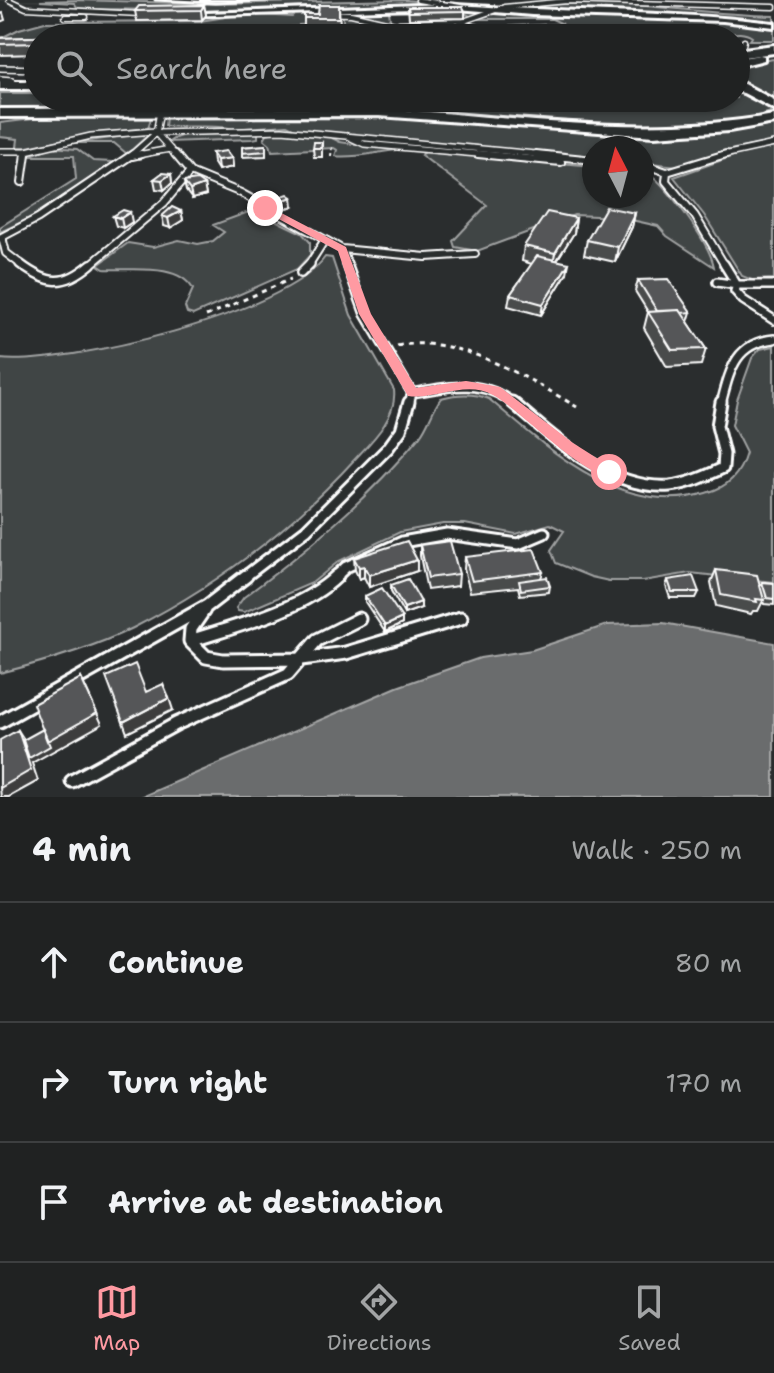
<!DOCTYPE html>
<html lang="en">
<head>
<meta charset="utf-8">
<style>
	body { margin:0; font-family:"Shantell Sans",sans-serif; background:#282a2a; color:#f1f3f6 }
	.compass { position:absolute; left:582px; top:136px; width:72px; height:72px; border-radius:50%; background:#202222; box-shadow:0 2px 6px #0004; rotate:354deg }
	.stop { position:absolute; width:24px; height:24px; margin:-18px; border:6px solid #ff9aa2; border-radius:50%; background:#fff }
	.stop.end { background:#ff9aa2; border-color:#fff; box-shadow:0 2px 8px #0008 }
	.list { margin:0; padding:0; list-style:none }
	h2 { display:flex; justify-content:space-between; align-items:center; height:104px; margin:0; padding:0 32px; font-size:34px }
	h2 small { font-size:26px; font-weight:400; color:#a2a4a5 }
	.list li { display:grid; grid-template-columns:52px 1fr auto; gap:24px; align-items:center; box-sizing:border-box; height:120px; padding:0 32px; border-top:2px solid #3d3f40 }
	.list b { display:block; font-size:30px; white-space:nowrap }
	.list em { font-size:26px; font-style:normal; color:#a2a4a5 }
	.icon { flex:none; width:44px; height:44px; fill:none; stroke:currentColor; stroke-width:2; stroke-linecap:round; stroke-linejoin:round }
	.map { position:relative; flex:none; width:774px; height:797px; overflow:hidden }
	.search { position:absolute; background:#202222; box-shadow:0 2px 6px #0004; left:24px; right:24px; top:24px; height:88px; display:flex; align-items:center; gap:20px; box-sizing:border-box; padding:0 28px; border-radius:44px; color:#a2a4a5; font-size:30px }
	.sheet { height:464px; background:#202222 }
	nav { display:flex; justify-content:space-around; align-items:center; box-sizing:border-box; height:112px; border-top:2px solid #3d3f40; background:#202222; font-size:22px; color:#a2a4a5 }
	nav a { display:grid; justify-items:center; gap:4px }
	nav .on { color:#ff9aa2 }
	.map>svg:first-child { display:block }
</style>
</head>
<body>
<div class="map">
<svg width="774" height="797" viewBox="0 0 774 797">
	<rect width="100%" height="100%" fill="#2a2d2e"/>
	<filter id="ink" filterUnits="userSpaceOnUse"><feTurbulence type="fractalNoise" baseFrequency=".0125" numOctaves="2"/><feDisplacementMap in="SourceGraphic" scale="16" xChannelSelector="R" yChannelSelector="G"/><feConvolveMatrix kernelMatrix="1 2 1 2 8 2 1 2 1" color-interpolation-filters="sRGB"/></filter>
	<g filter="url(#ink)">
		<path fill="#373a3b" d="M444 0 271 6 0 1V0Z"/>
		<path fill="#414445" stroke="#a0a2a2" stroke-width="2" d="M78 0 214 4 406 0 436 3 164 12C135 7 107 11 78 8L74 3 40 1Z
			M606 3C663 6 717 15 774 16V23L683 14 511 9 536 5Z
			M460 8 485 13 470 16 464 13 389 11 390 19 385 21 338 12H309L305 13 313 24 299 25V29L364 28 363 24 343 23V16L347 15 387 26V31L369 36 1 38 19 29 45 22 200 21 245 14 292 17 298 11Z
			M497 13 723 20 774 26V40H750L752 37C745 32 735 32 727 35L731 38H389L405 28 500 33 502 32 485 27 563 24 552 19H477Z
			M774 59V100L736 81V65Z
			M736 89 765 104 771 112 744 120 679 126 597 125 380 108 0 109V93H38V98H736Z
			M142 115 151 118 148 128 90 134 27 147H17L18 139 0 137V123L50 117Z
			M169 116H377L659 136 774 125V142L734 149 677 166 642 162V148H594V158L568 156 297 130 287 125 232 129C225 124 181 128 165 126L166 117Z
			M258 132V138L252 139 169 142C185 128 236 133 258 132Z
			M275 132 328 136 340 142 396 150C378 152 351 159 335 156L337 150 334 148 272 151 270 144 264 139 267 134Z
			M141 134 147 136 127 154 114 143H74Z
			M51 147 77 149 93 161 114 162 33 217 0 232V227L76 179 74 156H29Z
			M774 147V279L752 280 742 276 704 215 674 177 742 153Z
			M427 151 594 166V196H642L644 169C665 183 710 243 714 267L667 236 658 226 618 217 574 215 477 251 455 247 453 241 487 205 421 155Z
			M254 210 302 233 310 242V255L297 269 193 315 187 313 185 307 193 289C178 262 130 271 104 269L98 265 128 243 153 247 179 240 198 244 213 241 224 232 213 225Z
			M325 257 332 258 351 315 394 390C397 417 373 440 356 458 293 527 218 585 133 628 93 648 44 662 0 673V359C67 366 287 313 325 257Z
			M774 346V582L690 573 643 581H609L591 577 556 563 551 550 564 531 550 524 516 534 465 524H443L400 532 339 561 312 583 244 612 238 611 236 608 244 597C308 550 370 497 420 436 429 424 432 410 441 398 456 394 474 393 489 399 547 448 622 518 706 493 728 487 740 475 746 453L732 425 737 400 752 358 760 349Z"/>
		<path fill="#6a6c6d" stroke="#a6a7a7" stroke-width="2" d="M663 623 774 643V797H141L397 687 480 658 532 650 607 625Z"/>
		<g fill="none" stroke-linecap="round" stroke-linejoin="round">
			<defs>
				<path id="service-far5" d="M9 0 26 8 139 14
					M418 0 460 7
					M504 7 567 1 774 7
					M313 13 351 14 395 24
					M65 17H86
					M460 23 496 32
					M382 38 399 23 464 21 501 8
					M736 46 743 45 744 41
					M0 68 38 69"/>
				<path id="service-far4" d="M0 68 38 69
					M0 79 12 80 15 85
					M160 112 156 133 176 156
					M347 136 364 144 500 156
					M0 151H26L25 156
					M26 151 91 136 155 131
					M130 156 156 133 282 130 556 156
					M132 156 170 149
					M719 156 774 144"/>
				<path id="service-far3" d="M175 154 190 172 241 193 342 249 348 266
					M478 154 561 162
					M536 154 594 160
					M132 156 141 154
					M642 164 667 172 726 154
					M667 172 666 181 695 216 725 266
					M22 182 26 154
					M2 237 6 253 23 266
					M0 238 38 218 133 154
					M342 249 426 257 475 254
					M89 266 164 203 190 172
					M308 266 324 241"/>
				<path id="service-far2" d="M20 264C48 285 64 287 91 264
					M347 264 365 314 412 393 409 404
					M724 264 737 285H774
					M301 273 310 264
					M717 282 737 285 735 291 743 300 774 320
					M412 393C449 386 483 378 514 404
					M721 404C730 370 735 343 774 339"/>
				<path id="service-far1" d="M512 402C554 438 609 490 670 486 689 484 706 476 723 468L724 454 717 426 721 402
					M243 578 306 530 388 448 401 430 409 402
					M334 578 346 567 402 542 447 534 518 544 544 533"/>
				<path id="service" d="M204 610 191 629 190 641C236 626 302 610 337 576
					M190 641 206 657 223 660 302 659 346 653 461 618
					M0 722 207 606 246 576
					M72 781 176 724 288 674 317 640 359 619"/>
				<path id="minor" d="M445 4C554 13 665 10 774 23V27L723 21 532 15 445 8 185 16 182 14Z"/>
				<path id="secondary" d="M760 55 764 56V60L736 67V59Z
					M736 80 774 100V109L736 89Z
					M379 108C510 117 644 138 774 115V123L729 131 654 136 379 116 0 117V109Z"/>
				<path id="primary" d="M774 45V53L736 58V50Z
					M0 81H38V89H0Z
					M736 82 751 89 744 93 736 91Z"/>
			</defs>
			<use href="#service-far5" stroke="#fff" stroke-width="7"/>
			<use href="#service-far4" stroke="#fff" stroke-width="8"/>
			<use href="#service-far3" stroke="#fff" stroke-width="10"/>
			<use href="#service-far2" stroke="#fff" stroke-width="12"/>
			<use href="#service-far1" stroke="#fff" stroke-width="15"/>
			<use href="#service" stroke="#fff" stroke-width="17"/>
			<use href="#minor" stroke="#fff" stroke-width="6"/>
			<use href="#secondary" stroke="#fff" stroke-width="6"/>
			<use href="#primary" stroke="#fff" stroke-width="6"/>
			<path stroke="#fff" stroke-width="2" stroke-dasharray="3 3" stroke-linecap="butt" d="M331 156 332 146"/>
			<path stroke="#fff" stroke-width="3" stroke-dasharray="5 5" stroke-linecap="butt" d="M206 316 291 279
				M397 346C455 333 528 378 577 407"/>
			<use href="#service-far5" stroke="#2a2d2e" stroke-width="4"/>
			<use href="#service-far4" stroke="#2a2d2e" stroke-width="5"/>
			<use href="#service-far3" stroke="#2a2d2e" stroke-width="6"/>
			<use href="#service-far2" stroke="#2a2d2e" stroke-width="7"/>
			<use href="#service-far1" stroke="#2a2d2e" stroke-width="9"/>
			<use href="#service" stroke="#2a2d2e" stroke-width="11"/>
			<use href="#minor" fill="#2a2d2e" fill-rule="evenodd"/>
			<use href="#secondary" fill="#2a2d2e" fill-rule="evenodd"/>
			<use href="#primary" fill="#2a2d2e" fill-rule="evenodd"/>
			<path stroke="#fff" stroke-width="3" d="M155 0 215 3 294 0"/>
		</g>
		<path fill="#494b4c" stroke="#fff" stroke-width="2" d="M200 0H254L200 1Z
			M204 5 206 15 202 20 137 21 135 11Z
			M339 5 340 27 368 26V38H287V33L304 27V18L318 14Z
			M408 7 465 11V18L409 19Z
			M65 36V38H38V54L0 55V38Z
			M322 142V157H314L313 148Z
			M266 145V156L242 157V147Z
			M212 153 232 158 233 167 218 170 213 162Z
			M171 174 172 183 164 190 156 189 154 179Z
			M184 182 204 185 206 195 192 199 186 191Z
			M276 198 293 206 282 210 277 207Z
			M181 211 183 220 170 228 164 226 162 216Z
			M635 213 632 227 615 262 584 255 587 240Z
			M113 216 132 222 123 228 116 226Z
			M576 218 574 233 557 260 567 273 541 315 508 306 510 295 532 264 522 261 524 246Z
			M638 280 691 312 688 322 706 349 701 365 667 367 644 328 648 312 635 291Z
			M420 545 459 574 458 586 427 590 420 556Z
			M465 557 543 572 541 578 550 586 549 592 520 595 518 587 470 592 464 569Z
			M354 558 417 571 369 587 364 577 359 579 355 570Z
			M716 570 760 586 762 582 774 583V605L764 604 763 601 758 611H753L751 614 716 606 711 582Z
			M668 580 699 592 696 598H670L666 586Z
			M391 585 421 608 404 614 391 591Z
			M365 596 402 618V624L385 632 365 602Z"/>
		<path fill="#3c3d3e" stroke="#fff" stroke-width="2" d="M204 5 206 15 202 20 201 10Z
			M3 13 5 20 0 22V14Z
			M232 158 233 167 218 170 217 160Z
			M171 174 172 183 164 190 162 180Z
			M204 185 206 195 192 199 190 190Z
			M292 197 293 206 282 210 281 201Z
			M181 211 183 220 170 228 168 218Z
			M130 212 132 222 123 228 121 218Z
			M635 213 632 227 615 262 618 247Z
			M576 218 574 233 552 268 555 253Z
			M569 263 567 273 541 315 543 304Z
			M417 560V571L369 587V575Z
			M364 566V577L359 579V567Z
			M421 602V608L404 614V608Z
			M402 618V624L385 632V626Z
			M81 678 102 724 32 763 38 781 9 797H1L0 788 18 730 25 741H47Z
			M169 698 173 710 127 733 123 722Z"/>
		<path fill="#555758" stroke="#fff" stroke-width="2" d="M204 5 201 10 135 11 139 6Z
			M319 5H339V18H304V14H318Z
			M408 7H463L465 11 409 12Z
			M368 26V32L287 33 289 27Z
			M202 34 201 38H134L136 35Z
			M65 36 63 38H38V43L0 44V38Z
			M314 142H322L321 148H313Z
			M266 145V151L242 153V147Z
			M226 151 232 158 217 160 212 153Z
			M162 173 171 174 162 180 154 179Z
			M197 180 204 185 190 190 184 182Z
			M288 194 292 197 281 201 276 198Z
			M172 207 181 211 168 218 162 216Z
			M606 207 635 213 618 247 587 240Z
			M123 210 130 212 121 218 113 216Z
			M547 212 576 218 555 253 524 246Z
			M537 256 569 263 543 304 510 295Z
			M668 279 691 312 682 313 680 310 657 311 638 280Z
			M680 310 706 349 672 350 648 312Z
			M407 541 417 560 369 575 364 566 359 567 354 558Z
			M450 541 459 574 428 578 420 545Z
			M534 549 543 572 472 581 465 557Z
			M716 570 757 575 764 600 756 599 757 602 721 595Z
			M693 576 699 592H672L668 580Z
			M547 577 550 586 521 590 519 581Z
			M408 579 421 602 404 608 391 585Z
			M762 582 774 583V599L767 598Z
			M382 588 402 618 385 626 365 596Z
			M135 664 146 692 163 684 169 698 123 722 106 677Z
			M81 678 97 713 47 741 33 704Z
			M43 729 50 746 29 758 23 740Z
			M18 730 31 770 0 788V740Z"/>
	</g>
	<path fill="#ff9aa2" d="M262 206H268L346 247 371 314 416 388 466 381 500 387 573 443 614 469V476C588 482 518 408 493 395 466 380 435 400 408 396L359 314 338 251 262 210Z"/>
</svg>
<svg class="compass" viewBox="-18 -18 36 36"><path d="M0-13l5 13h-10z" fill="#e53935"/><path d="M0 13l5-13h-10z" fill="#a2a4a5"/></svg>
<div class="stop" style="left:609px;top:472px"></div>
<div class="stop end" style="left:265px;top:208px"></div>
<div class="search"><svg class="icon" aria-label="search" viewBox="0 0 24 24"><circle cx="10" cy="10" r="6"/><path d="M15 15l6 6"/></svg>Search here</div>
</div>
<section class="sheet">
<h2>4 min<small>Walk · 250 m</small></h2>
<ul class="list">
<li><svg class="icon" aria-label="ahead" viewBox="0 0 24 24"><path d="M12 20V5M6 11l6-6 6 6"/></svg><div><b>Continue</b></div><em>80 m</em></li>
<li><svg class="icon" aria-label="right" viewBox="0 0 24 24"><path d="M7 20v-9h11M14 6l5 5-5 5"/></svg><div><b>Turn right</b></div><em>170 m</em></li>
<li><svg class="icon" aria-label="arrive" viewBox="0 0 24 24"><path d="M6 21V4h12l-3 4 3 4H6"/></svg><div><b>Arrive at destination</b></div></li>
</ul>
</section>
<nav>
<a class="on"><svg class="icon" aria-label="map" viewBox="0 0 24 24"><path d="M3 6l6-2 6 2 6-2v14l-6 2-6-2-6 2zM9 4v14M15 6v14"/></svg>Map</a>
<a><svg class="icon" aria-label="directions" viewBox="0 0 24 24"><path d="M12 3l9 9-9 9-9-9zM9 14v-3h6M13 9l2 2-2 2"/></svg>Directions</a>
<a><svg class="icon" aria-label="saved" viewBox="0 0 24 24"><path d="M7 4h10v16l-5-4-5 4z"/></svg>Saved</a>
</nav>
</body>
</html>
